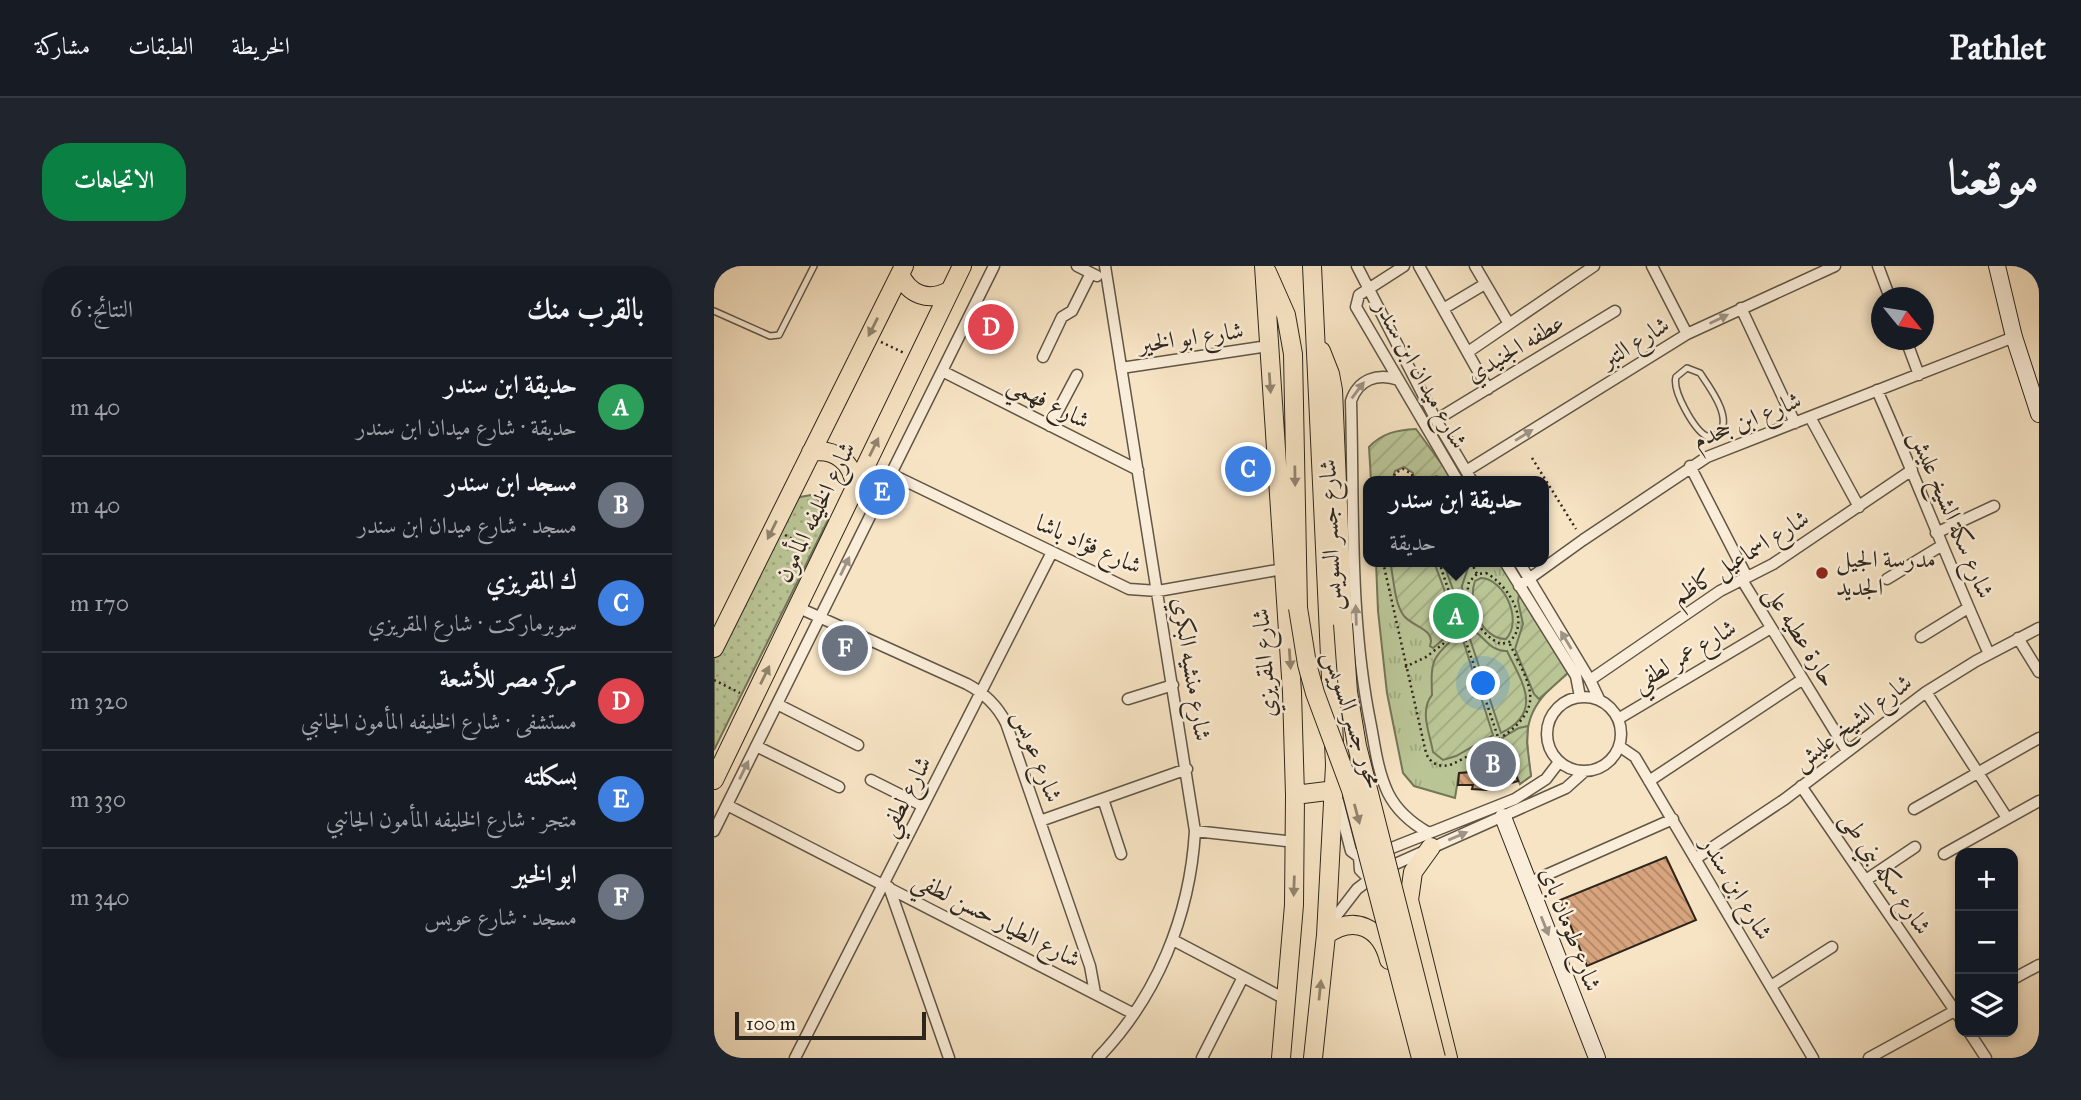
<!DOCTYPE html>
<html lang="ar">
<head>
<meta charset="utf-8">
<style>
	body { margin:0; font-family:"IM FELL Great Primer",Amiri,serif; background:#20242c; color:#f1f3f6; direction:rtl }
	.controls { position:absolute; right:21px; bottom:21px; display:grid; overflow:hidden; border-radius:14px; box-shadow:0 4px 10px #0003 }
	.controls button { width:63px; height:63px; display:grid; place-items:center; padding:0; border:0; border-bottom:2px solid #363941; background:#171b24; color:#f1f3f6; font:35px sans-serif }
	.compass { position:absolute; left:1157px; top:21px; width:63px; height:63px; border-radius:50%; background:#171b24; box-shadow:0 4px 10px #0003; rotate:120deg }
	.scale { position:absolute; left:21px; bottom:18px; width:191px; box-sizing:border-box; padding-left:7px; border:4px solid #2e261c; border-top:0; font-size:19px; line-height:24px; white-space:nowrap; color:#2e261c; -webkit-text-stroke:5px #faedd9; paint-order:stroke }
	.you { position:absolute; left:770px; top:418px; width:24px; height:24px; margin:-18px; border:5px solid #fff; border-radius:50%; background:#1a73e8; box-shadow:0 0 0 10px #1a73e833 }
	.badge { display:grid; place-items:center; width:46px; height:46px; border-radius:50%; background:#0b8043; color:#fff; font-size:23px; font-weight:700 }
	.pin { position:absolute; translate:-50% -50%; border:4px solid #fff; box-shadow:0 2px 7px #0006 }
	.popup { position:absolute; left:649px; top:210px; width:186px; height:91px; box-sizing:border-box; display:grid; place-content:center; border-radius:14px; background:#171b24; filter:drop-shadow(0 2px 5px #0005); font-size:23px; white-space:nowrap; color:#9ea1a6 }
	.popup b { font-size:26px; color:#f1f3f6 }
	.popup::after { content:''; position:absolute; left:50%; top:100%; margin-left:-14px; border:14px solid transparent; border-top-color:#171b24 }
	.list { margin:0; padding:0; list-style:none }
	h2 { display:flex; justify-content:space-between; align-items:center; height:91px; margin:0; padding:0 28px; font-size:30px }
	h2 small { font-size:23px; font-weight:400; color:#9ea1a6 }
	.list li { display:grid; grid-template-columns:46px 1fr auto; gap:21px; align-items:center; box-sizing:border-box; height:98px; padding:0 28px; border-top:2px solid #363941 }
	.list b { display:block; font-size:26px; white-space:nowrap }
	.list p { margin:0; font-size:23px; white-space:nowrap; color:#9ea1a6 }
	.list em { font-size:23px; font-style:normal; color:#9ea1a6 }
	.icon { flex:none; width:38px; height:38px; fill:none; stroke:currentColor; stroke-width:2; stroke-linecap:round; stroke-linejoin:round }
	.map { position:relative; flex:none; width:1325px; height:792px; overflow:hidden; direction:ltr; border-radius:28px }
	header { display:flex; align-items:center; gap:42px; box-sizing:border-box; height:98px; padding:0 35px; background:#171b24; border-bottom:2px solid #363941 }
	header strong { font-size:33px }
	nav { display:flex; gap:38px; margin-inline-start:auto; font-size:24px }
	.intro { display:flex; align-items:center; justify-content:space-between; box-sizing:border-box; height:168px; padding:0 42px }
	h1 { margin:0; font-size:49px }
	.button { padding:18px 32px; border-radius:28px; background:#0b8043; color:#fff; font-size:24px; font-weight:700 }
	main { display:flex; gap:42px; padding:0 42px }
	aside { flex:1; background:#171b24; border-radius:28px; box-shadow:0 4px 10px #0003 }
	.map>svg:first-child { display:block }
</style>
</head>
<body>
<header>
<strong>Pathlet</strong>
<nav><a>الخريطة</a><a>الطبقات</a><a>مشاركة</a></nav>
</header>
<div class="intro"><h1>موقعنا</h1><a class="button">الاتجاهات</a></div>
<main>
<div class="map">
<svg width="1325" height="792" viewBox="0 0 1325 792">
	<defs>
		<pattern id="grass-dots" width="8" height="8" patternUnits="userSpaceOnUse" patternTransform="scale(1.75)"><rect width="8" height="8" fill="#bac596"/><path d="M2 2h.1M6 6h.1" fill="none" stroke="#a0a981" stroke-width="1.8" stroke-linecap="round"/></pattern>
		<pattern id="park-tufts" width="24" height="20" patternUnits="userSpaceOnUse" patternTransform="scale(1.75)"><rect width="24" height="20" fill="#bac596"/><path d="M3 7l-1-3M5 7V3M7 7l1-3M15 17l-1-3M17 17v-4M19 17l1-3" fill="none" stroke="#a0a981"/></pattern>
		<pattern id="garden-furrows" width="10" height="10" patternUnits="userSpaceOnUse" patternTransform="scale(1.75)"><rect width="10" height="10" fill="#bac596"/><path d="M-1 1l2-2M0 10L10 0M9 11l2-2" fill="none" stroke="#a0a981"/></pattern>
		<pattern id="building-back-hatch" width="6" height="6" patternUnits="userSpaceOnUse" patternTransform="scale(1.75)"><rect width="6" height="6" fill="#d7a47d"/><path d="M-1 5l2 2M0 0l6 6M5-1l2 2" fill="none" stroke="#af8566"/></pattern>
	</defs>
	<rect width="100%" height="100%" fill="#f7e4c4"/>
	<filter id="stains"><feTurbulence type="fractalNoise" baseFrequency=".00286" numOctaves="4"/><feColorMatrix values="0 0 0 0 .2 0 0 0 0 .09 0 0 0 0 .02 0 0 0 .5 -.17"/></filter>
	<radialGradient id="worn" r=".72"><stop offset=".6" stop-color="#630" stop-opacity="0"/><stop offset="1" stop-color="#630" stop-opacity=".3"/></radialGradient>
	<path fill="url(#grass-dots)" stroke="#747659" stroke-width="2" d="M97 229C108 235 113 241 114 254L0 484V391L74 241 86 231Z"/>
	<path fill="url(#park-tufts)" stroke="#747659" stroke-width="2" d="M662 296H787L805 328 837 422C808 449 811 474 817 510L806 518 789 475 759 491 760 506 745 507 741 532 700 520 689 507 673 427 664 345Z"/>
	<path fill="url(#garden-furrows)" stroke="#747659" stroke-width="2" d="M702 163 740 215 722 210 713 215H700L699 207 690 201 681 205 678 215H657L655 181C668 167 683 164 702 163Z
		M676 296H720L744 361 719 382 716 380C722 363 699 361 690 350 680 337 680 312 676 296Z
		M729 296H744L754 302 748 320 750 347 745 340Z
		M767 312C791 313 809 355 792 373 767 373 753 336 761 315Z
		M805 328 854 407 825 433 820 428 801 383 809 358 804 335Z
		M756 363C770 368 775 386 793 385 808 416 830 446 787 467L753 364Z
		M743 370 748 371 779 469 742 490 729 494 719 486C716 468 705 445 718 429 717 397 716 392 743 370Z
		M814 460 813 477 817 510 806 518 788 472 805 462Z"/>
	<path fill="url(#building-back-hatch)" stroke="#2e261c" stroke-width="2" d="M789 474 804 515 773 524 758 523 759 519H744L745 507 760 506 759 491Z
		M952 591 982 654 873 700 846 634Z"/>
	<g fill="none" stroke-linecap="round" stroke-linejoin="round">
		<defs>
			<path id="lane" d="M0 45 56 70 65 69 100 0
				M973 102 986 107C996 122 1020 153 1004 169L992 170C980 163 958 125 962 111Z"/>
			<path id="street" d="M363 0 383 10
				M643 0 722 154 758 215
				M690 0 645 29 642 41 744 215
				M705 0 774 123
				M761 0 795 58
				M938 0 973 68
				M1164 0 1176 32
				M1027 42 1081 157
				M729 43 771 18
				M1192 74 1205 109
				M754 86 880 0
				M329 91 348 51 358 45 377 7
				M407 102 554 80
				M228 105 424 204
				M685 114C663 106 644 114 637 135 640 243 635 353 657 460 661 482 664 506 674 527 683 545 697 557 715 567
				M1163 124C1202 212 1236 301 1275 388
				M1096 151 1145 241
				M722 154 901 45
				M336 160 363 109
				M976 200 1033 311
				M752 205 973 68 1121 0
				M177 208 415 323 444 325 569 303
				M1222 267 1280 240
				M791 296 862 410 866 431
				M805 296 876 414 885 433
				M1173 313 1227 280
				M1028 314 1133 485
				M805 320 869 274 993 191 1300 71
				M83 341 253 418C270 427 283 439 292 457L376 700 381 727
				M1207 371 1254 342
				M1304 372 1325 406
				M876 414 1006 325 1059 298 1198 204
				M1212 426 1293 552
				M833 468a37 37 0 1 1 74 0a37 37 0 1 1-74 0Z
				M414 433 459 419
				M63 438 144 479
				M904 453 1057 362
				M42 480 125 521
				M905 480 921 491 1099 792
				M157 514 209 540
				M935 515 1089 413
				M1087 520 1246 752
				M389 533 407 588
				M624 535 637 585 645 591H655L801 533 832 513 845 496
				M13 539 420 748
				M1200 543 1325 472
				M326 555 473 503
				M0 565 280 0
				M481 565 581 576
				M1230 588 1325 535
				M645 591 646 604 655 613
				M981 593 1071 533 1212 426 1262 395 1325 362
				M1152 614 1201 581
				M814 617 959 553
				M175 621 235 792
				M616 658 643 623 668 604 852 522 871 505
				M459 674 573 734
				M1299 713 1325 699
				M1057 720 1118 681
				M1255 766 1272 792
				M81 792 338 286
				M384 792C443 731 476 650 481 565L391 0
				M488 792 529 711
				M1155 792 1246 742"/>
			<path id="secondary" d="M1283 0 1300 71 1325 148
				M789 551 883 792"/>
			<path id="primary" d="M550 0 578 426 581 529 580 639 567 792
				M598 0 621 499 612 669 599 792
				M553 6 572 49 579 88 584 342
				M186 8C195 29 215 36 235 25
				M607 85 616 108 619 124 629 358
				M97 186C121 182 139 196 141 221
				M0 382 190 0
				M0 514 248 0
				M581 529 621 524
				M717 581 699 606 695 634 734 792
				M612 669C641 648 667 662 675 694"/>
		</defs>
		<use href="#lane" stroke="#605646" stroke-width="8"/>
		<use href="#street" stroke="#605646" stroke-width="13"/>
		<use href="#secondary" stroke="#2e261c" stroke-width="18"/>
		<use href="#primary" stroke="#2e261c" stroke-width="20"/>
		<path stroke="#2e261c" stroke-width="2.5" stroke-dasharray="2 3.5" stroke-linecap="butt" d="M167 76 190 87
			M818 192 862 263
			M679 215 681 207 689 203 698 208 699 215
			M721 215H727
			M71 269 96 282
			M669 296 712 487C717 499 727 502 739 498 764 484 821 462 816 427 814 411 802 392 795 376
			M725 296 784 471
			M757 296 763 308
			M772 307C794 319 818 356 795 376L787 378C765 369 749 339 755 316L763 308Z
			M691 401 712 391 760 354
			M0 414 26 427"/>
		<use href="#lane" stroke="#faedd9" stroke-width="5"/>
		<use href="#street" stroke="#faedd9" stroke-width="10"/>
		<use href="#secondary" stroke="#faedd9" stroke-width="16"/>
		<use href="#primary" stroke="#f7e4c4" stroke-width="18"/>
		<defs>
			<path id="primary-bridge" d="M584 342 593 398 601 427 637 524 707 792
				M629 358 634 426 643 480 722 792"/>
		</defs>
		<use href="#primary-bridge" stroke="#2e261c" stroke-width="20" stroke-linecap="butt"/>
		<use href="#primary-bridge" stroke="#f7e4c4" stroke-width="18"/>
	</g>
	<defs><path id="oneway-solid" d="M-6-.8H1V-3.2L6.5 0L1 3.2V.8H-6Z" transform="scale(1.75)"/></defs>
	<g fill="#9e9384">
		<use href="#oneway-solid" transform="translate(1005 53) rotate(-26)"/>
		<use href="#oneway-solid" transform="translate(644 124) rotate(-53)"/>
		<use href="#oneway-solid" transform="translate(810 169) rotate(-32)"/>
		<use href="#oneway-solid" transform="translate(131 300) rotate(-64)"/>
		<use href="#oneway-solid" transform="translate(642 349) rotate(-92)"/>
		<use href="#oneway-solid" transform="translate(852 374) rotate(-121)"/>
		<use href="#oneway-solid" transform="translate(30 504) rotate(-64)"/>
		<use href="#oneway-solid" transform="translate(744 570) rotate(-23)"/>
		<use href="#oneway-solid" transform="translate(831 660) rotate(68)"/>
	</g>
	<g fill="#928570">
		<use href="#oneway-solid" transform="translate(159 61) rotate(117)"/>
		<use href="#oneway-solid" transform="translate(556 117) rotate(86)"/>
		<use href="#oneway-solid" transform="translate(160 181) rotate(-64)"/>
		<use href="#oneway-solid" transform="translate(581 210) rotate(89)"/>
		<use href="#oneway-solid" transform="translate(58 264) rotate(116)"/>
		<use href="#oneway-solid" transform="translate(576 393) rotate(86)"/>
		<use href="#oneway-solid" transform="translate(51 409) rotate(-64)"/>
		<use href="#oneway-solid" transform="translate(643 548) rotate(75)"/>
		<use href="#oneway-solid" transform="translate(580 620) rotate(92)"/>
		<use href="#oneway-solid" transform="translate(606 724) rotate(-84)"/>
	</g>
	<circle fill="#8f2418" stroke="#faedd9" stroke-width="2.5" cx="1108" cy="307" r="7"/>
	<g text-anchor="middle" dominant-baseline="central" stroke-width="5" stroke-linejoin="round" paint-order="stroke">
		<g font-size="24" fill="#2e261c" stroke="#faedd9">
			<text transform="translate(477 71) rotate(-8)">شارع ابو الخير</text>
			<text transform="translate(921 76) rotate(-32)">شارع التبر</text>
			<text transform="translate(801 82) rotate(-31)">عطفه الجنيدي</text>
			<text transform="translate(707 108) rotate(61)">شارع ميدان ابن سندر</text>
			<text transform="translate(335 136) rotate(27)">شارع فهمي</text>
			<text transform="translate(1033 154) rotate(-22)">شارع ابن جحدم</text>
			<text transform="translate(101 246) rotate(-64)">شارع الخليفه المأمون</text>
			<text transform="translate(1238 248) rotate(67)">شارع سكة الشيخ عليش</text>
			<text transform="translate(616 269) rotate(-92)">شارع جسر السويس</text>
			<text transform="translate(375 278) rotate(24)">شارع فؤاد باشا</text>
			<text transform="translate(1026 291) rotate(-32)">شارع اسماعيل كاظم</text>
			<text transform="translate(1087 370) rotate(58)">حارة عطيه على</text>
			<text transform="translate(970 389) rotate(-31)">شارع عمر لطفي</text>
			<text transform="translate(550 397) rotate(-94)">شارع المقريزي</text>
			<text transform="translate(478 403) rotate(81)">شارع منشيه البكري</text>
			<text transform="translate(639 453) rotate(72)">محور جسر السويس</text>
			<text transform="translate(1138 456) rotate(-37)">شارع الشيخ عليش</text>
			<text transform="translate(324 490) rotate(69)">شارع عويس</text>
			<text transform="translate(191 530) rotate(-63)">شارع لطفي</text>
			<text transform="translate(1172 607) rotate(56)">شارع سكه بني طى</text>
			<text transform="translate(1023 622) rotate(59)">شارع ابن سندر</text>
			<text transform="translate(283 653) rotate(27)">شارع الطيار حسن لطفي</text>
			<text transform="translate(857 663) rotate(69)">شارع طومان باى</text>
		</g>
		<g font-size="24" fill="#2e261c" stroke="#faedd9" text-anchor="start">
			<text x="1122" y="293">مدرسة الجيل<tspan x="1122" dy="28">الجديد</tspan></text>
		</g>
	</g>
	<rect width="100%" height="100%" filter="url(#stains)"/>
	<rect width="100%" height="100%" fill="url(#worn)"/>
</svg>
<div class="controls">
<button>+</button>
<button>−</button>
<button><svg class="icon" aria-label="layers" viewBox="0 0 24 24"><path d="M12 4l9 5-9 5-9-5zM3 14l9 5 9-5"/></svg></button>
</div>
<svg class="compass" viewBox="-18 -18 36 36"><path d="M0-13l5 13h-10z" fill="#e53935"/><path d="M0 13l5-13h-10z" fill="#9ea1a6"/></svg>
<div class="scale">100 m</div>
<div class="you"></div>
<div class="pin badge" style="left:742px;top:350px;background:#2e9e5b">A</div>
<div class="popup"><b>حديقة ابن سندر</b>حديقة</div>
<div class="pin badge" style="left:779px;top:498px;background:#6b7280">B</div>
<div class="pin badge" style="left:534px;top:203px;background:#3f7fe0">C</div>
<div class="pin badge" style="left:277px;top:61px;background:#e0444e">D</div>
<div class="pin badge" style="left:168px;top:226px;background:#3f7fe0">E</div>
<div class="pin badge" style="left:131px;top:382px;background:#6b7280">F</div>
</div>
<aside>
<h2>بالقرب منك<small>النتائج: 6</small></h2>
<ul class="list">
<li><span class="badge" style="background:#2e9e5b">A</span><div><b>حديقة ابن سندر</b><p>حديقة · شارع ميدان ابن سندر</p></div><em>40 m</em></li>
<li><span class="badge" style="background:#6b7280">B</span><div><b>مسجد ابن سندر</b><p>مسجد · شارع ميدان ابن سندر</p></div><em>40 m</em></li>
<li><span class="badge" style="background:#3f7fe0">C</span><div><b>ك المقريزي</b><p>سوبرماركت · شارع المقريزي</p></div><em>170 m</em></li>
<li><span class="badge" style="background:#e0444e">D</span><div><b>مركز مصر للأشعة</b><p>مستشفى · شارع الخليفه المأمون الجانبي</p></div><em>320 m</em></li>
<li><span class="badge" style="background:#3f7fe0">E</span><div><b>بسكلته</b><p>متجر · شارع الخليفه المأمون الجانبي</p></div><em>330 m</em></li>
<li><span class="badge" style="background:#6b7280">F</span><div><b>ابو الخير</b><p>مسجد · شارع عويس</p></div><em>340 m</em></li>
</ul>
</aside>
</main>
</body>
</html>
